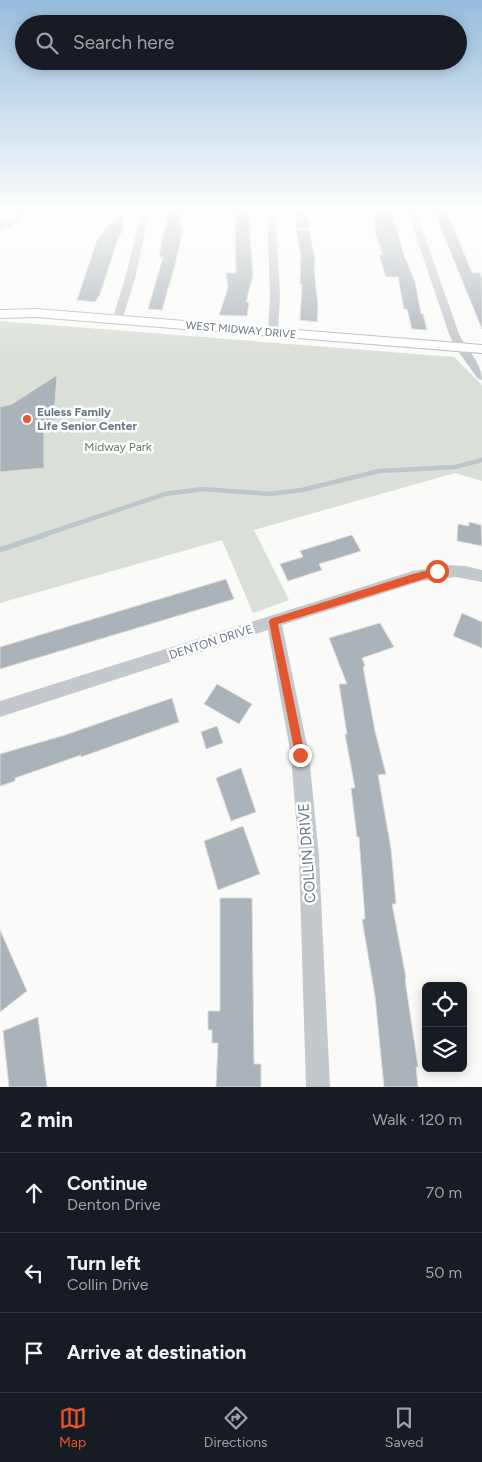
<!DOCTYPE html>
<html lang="en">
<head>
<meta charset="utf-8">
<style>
	body { margin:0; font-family:Figtree,sans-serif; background:#242831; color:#f1f3f6 }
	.controls { position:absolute; right:15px; bottom:15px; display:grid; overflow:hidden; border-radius:8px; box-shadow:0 2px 12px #0003 }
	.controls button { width:45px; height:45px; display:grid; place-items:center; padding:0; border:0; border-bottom:1px solid #363941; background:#171b24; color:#f1f3f6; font:25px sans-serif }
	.stop { position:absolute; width:15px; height:15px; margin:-11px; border:4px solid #e4572e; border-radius:50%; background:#fff }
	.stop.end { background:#e4572e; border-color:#fff; box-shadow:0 1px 5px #0008 }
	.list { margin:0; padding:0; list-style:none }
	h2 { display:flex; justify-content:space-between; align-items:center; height:65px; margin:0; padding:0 20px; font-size:21px }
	h2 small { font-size:16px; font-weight:400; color:#9ea1a6 }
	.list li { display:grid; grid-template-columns:32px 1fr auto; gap:15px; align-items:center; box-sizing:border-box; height:80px; padding:0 20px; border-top:1px solid #363941 }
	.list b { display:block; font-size:19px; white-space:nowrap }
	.list p { margin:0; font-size:16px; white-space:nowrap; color:#9ea1a6 }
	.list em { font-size:16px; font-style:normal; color:#9ea1a6 }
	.icon { flex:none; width:28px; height:28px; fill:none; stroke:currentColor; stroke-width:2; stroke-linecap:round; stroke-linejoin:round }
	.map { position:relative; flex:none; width:482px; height:1087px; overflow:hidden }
	.search { position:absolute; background:#171b24; box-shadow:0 2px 12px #0003; left:15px; right:15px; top:15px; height:55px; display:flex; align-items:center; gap:12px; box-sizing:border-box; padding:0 18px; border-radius:28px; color:#9ea1a6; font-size:19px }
	.sheet { height:305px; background:#171b24 }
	nav { display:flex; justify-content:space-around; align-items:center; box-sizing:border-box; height:70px; border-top:1px solid #363941; background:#171b24; font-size:14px; color:#9ea1a6 }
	nav a { display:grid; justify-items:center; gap:2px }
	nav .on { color:#e4572e }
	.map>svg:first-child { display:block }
</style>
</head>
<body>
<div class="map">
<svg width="482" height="1087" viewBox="0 0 482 1087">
	<rect width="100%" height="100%" fill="#fafaf8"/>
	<path fill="#dadfd7" d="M0 321 454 357 482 385V481L455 473 254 530 289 600 253 613 222 540 0 603Z"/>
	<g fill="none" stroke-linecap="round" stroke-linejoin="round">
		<path stroke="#bbc7cb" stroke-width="4.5" d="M43 535 165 494 203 489 269 494 302 490 379 471 455 467 482 460"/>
		<path stroke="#bbc7cb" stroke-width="5.5" d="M0 550 47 534"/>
	</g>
	<path fill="#aab3b9" stroke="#dcdcda" d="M122 209 124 230 119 236 100 294 95 302 77 300 97 240Z
		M169 209H181L180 226 183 227 176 261 162 310 148 309 163 257H159Z
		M235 209H251L250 236 253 275 246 302H249L247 316 219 315 228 288 226 273H236Z
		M295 209H307L310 228H297Z
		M371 209H391L404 255 415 282 421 314H423L427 330 412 329 407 309H404L398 277H386L379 255H383L374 229H376Z
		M433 209H446L472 273H480L482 279V329Z
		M296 230H309L315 259 314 270 318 307 317 322 300 320 302 284H300L301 256Z
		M57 375 53 430 44 432V468L0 472V407L12 404Z
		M469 522 481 525 482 546 457 541 458 524 469 526Z
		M352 535 361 551 319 564 322 570 288 581 280 564 303 557 300 551Z
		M226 579 234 599 0 669V647Z
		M462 613 482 622V648L453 636Z
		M380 623 394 647 362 658 365 666 363 667 375 731 386 774 378 775 391 849 396 904H392L406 978 405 979 418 1067H416L418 1087H384L375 996 362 919H365L359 837H357L351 788H355L345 734H347L339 684H347L329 638Z
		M217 684 252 704 239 724 204 704Z
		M172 698 179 722 81 757V755L15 778V781L0 786V754L65 735Z
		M217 726 223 743 206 749 201 732Z
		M241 768 256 812 231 821 216 778Z
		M243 826 260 874 218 890 204 841Z
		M220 898H252L254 1064H261V1087H216L218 1043H212V1030H208V1011H220Z
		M0 930 27 991 0 1012Z
		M38 1017 47 1087H9L3 1031Z"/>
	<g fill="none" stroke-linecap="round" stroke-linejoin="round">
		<defs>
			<path id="secondary" d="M36 309 482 345V353L36 317 0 318V310Z"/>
		</defs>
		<use href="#secondary" stroke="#b3babf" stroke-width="2"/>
		<path fill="#c3c8cc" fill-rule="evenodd" d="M22 209H30L21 221 0 231V225L15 217Z
			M142 209H150L135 279 122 320 117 323 112 320 125 279Z
			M267 209H275L280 295 278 333 273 336 268 333 270 295Z
			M407 209H415L459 334C467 350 482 363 482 380L478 379 455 347 449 334Z
			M448 565 465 566 482 570V582L456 577 422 581 282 625 309 755 319 857 330 1087H306L299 857 291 755 268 630 0 717V701L413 571Z"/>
		<use href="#secondary" fill="#fff" fill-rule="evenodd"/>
	</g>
	<linearGradient id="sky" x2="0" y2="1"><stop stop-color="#96bcdc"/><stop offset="0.58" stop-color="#fdfdfc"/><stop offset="1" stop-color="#fdfdfc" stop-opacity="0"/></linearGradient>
	<rect width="482" height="361" fill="url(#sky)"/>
	<path fill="#e4572e" d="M437 568 440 569V574L278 624 305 755 303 759H296L269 622 270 619 413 574Z"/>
	<circle fill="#e4572e" stroke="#fff" stroke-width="2" cx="27" cy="419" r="5"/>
	<g text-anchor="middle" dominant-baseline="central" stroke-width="5" stroke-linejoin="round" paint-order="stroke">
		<g font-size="11" fill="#657683" stroke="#fff">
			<text transform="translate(241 330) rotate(5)">WEST MIDWAY DRIVE</text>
		</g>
		<g font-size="12" font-weight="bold" fill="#657683" stroke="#fff" text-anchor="start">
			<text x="37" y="412">Euless Family<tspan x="37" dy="14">Life Senior Center</tspan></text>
		</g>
		<g font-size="12" fill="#687a64" stroke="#fff">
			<text x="118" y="447">Midway Park</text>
		</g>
		<g font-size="12" fill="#657683" stroke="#fff">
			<text transform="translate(211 642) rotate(-18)">DENTON DRIVE</text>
		</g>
		<g font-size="15" fill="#657683" stroke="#fff">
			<text transform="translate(307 853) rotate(-94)">COLLIN DRIVE</text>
		</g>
	</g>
</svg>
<div class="controls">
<button><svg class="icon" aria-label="locate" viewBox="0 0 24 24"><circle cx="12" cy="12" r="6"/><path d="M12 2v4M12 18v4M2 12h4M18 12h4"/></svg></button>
<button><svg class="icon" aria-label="layers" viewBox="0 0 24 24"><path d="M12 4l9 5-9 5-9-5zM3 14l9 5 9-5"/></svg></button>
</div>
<div class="stop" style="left:437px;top:571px"></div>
<div class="stop end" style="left:300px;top:755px"></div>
<div class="search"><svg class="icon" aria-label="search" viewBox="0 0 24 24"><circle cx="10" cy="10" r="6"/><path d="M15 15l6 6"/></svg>Search here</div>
</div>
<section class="sheet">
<h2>2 min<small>Walk · 120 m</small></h2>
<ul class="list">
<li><svg class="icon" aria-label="ahead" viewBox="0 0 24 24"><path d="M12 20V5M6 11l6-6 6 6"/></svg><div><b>Continue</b><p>Denton Drive</p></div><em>70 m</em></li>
<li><svg class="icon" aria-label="left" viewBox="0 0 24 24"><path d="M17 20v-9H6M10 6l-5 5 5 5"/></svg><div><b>Turn left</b><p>Collin Drive</p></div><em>50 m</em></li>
<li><svg class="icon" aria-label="arrive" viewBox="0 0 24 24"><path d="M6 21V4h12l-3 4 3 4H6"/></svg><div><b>Arrive at destination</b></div></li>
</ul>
</section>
<nav>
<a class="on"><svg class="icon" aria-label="map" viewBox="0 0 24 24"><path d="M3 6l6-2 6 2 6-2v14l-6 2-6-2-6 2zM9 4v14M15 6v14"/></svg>Map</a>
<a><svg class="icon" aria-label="directions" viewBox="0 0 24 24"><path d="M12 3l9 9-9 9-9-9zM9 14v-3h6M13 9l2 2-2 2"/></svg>Directions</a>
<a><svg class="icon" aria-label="saved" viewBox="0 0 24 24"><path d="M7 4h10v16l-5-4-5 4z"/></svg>Saved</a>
</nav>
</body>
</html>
